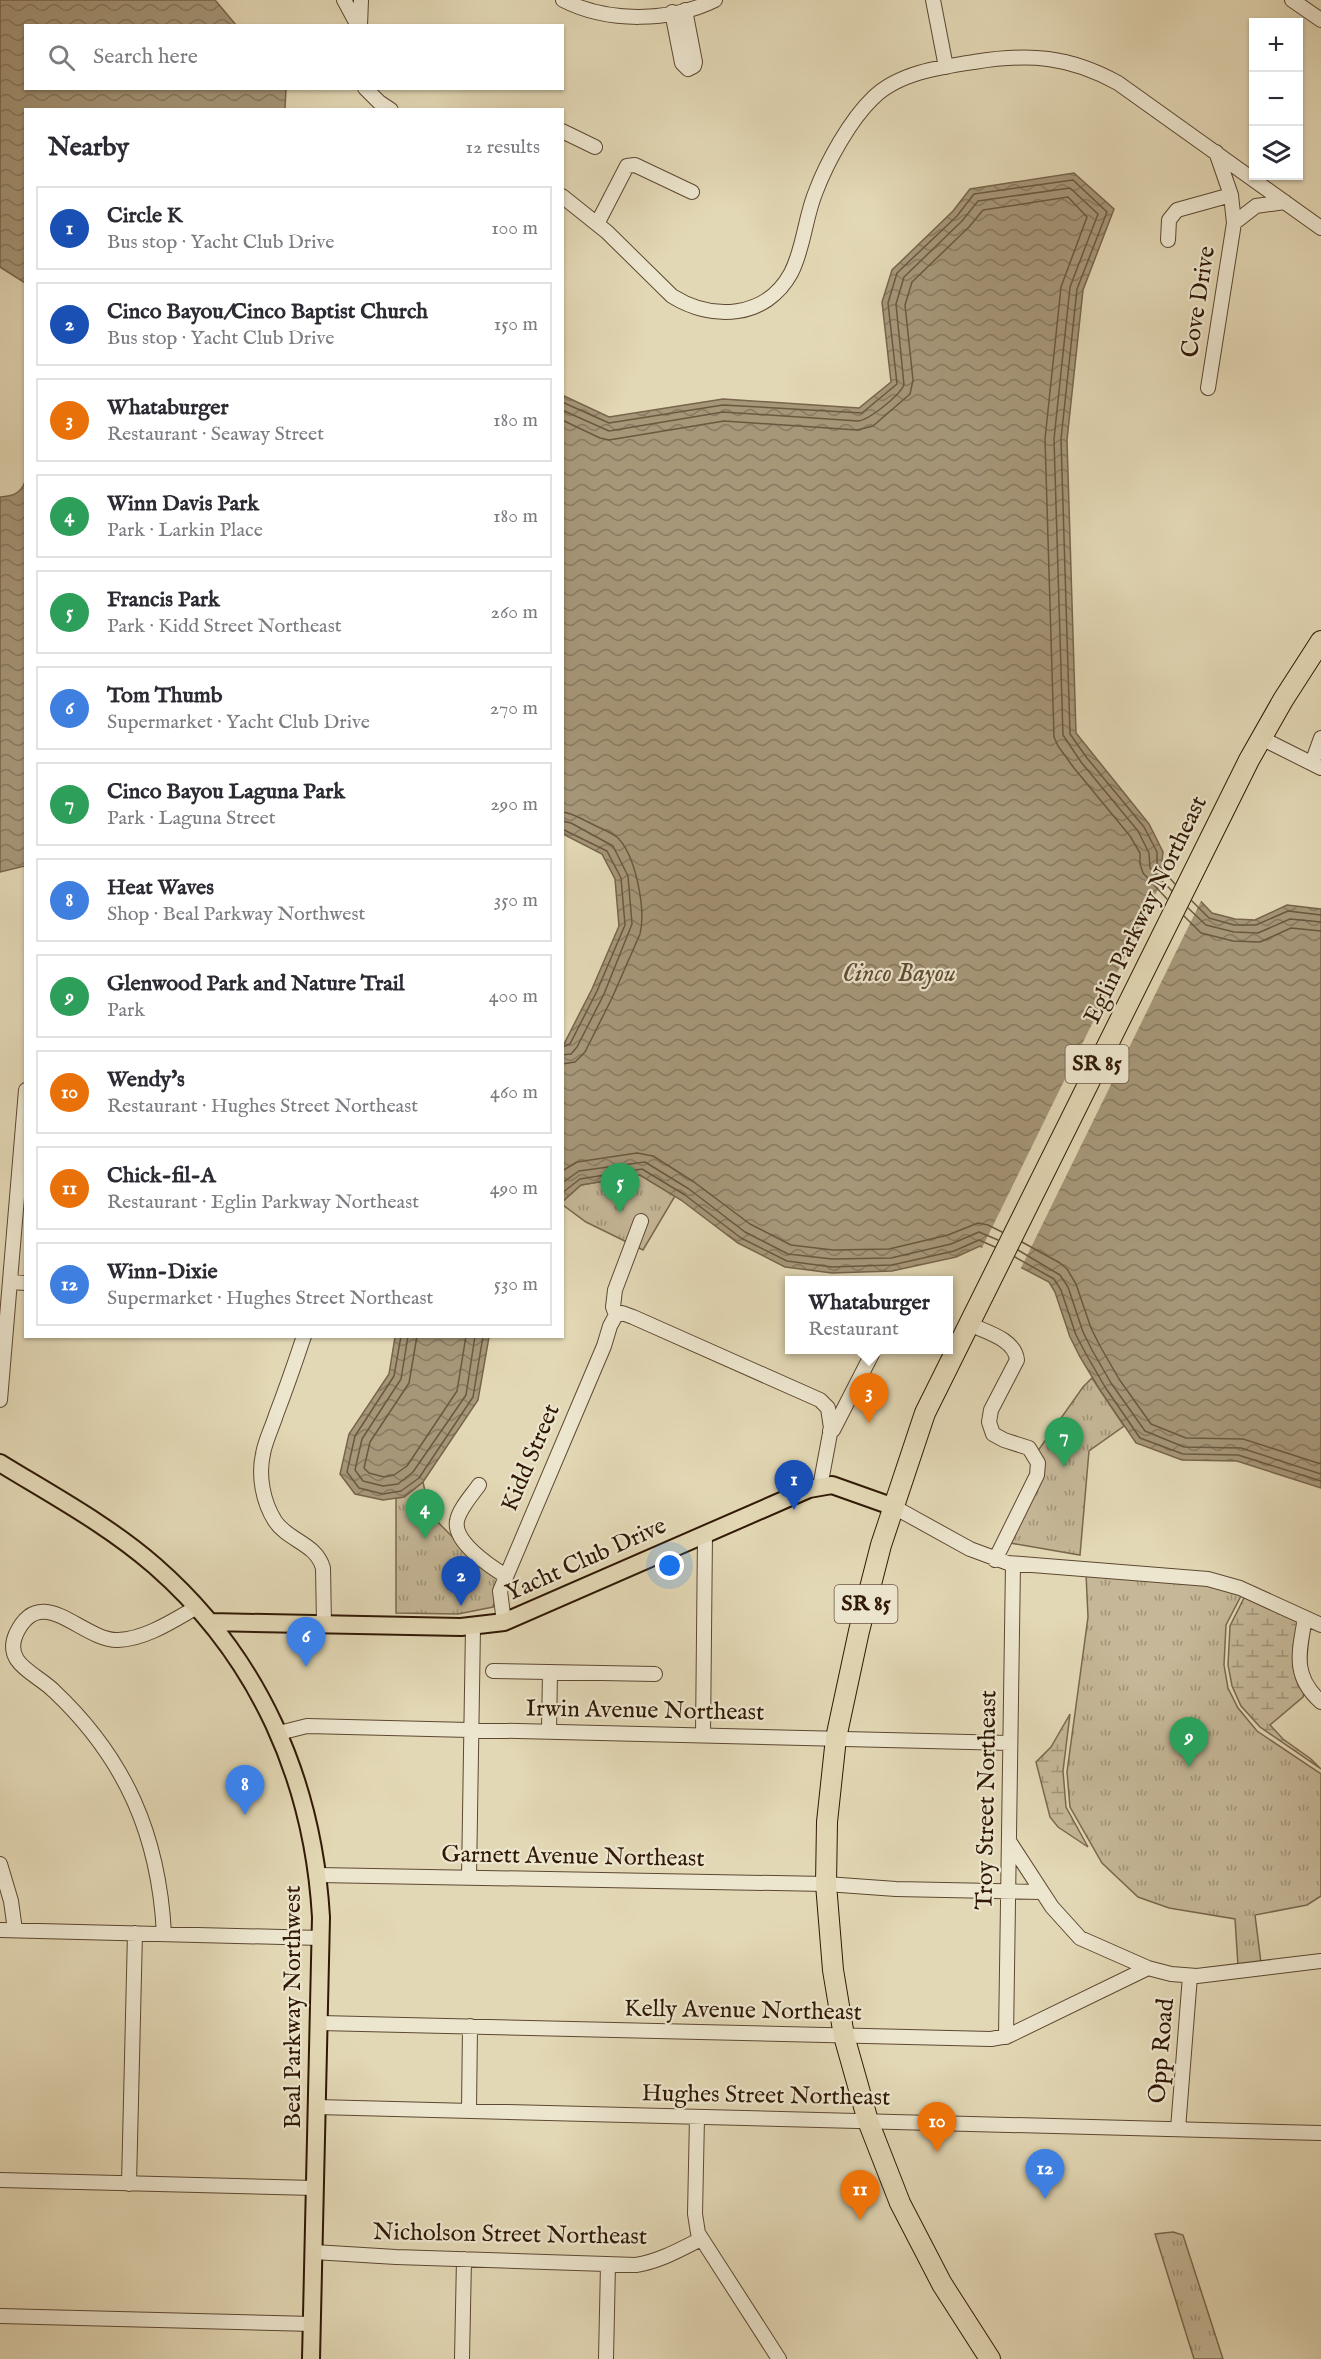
<!DOCTYPE html>
<html lang="en">
<head>
<meta charset="utf-8">
<style>
	body { margin:0; font-family:"IM FELL English",serif; background:#f7f7f7; color:#2b2b33 }
	.controls { position:absolute; right:18px; top:18px; display:grid; overflow:hidden; border-radius:0px; box-shadow:0 2px 4px #0004 }
	.controls button { width:54px; height:54px; display:grid; place-items:center; padding:0; border:0; border-bottom:2px solid #e1e1e2; background:#fff; color:#2b2b33; font:30px sans-serif }
	.you { position:absolute; left:670px; top:1566px; width:21px; height:21px; margin:-15px; border:4px solid #fff; border-radius:50%; background:#1a73e8; box-shadow:0 0 0 9px #1a73e833 }
	.badge { display:grid; place-items:center; width:39px; height:39px; border-radius:50%; background:#d93025; color:#fff; font-size:20px; font-weight:700 }
	.pin { position:absolute; translate:-50% -50px; filter:drop-shadow(0 2px 3px #0008) }
	.pin::after { content:''; position:absolute; top:32px; width:21px; height:18px; background:inherit; clip-path:polygon(0 0,100% 0,50% 100%) }
	.popup { position:absolute; left:785px; top:1276px; width:168px; height:78px; box-sizing:border-box; display:grid; place-content:center; border-radius:0px; background:#fff; filter:drop-shadow(0 2px 4px #0005); font-size:20px; white-space:nowrap; color:#7c7c81 }
	.popup b { font-size:22px; color:#2b2b33 }
	.popup::after { content:''; position:absolute; left:50%; top:100%; margin-left:-12px; border:12px solid transparent; border-top-color:#fff }
	.list { margin:0; padding:0; list-style:none }
	h2 { display:flex; justify-content:space-between; align-items:center; height:78px; margin:0; padding:0 24px; font-size:26px }
	h2 small { font-size:20px; font-weight:400; color:#7c7c81 }
	.list li { display:grid; grid-template-columns:39px 1fr auto; gap:18px; align-items:center; box-sizing:border-box; height:84px; margin:0 12px 12px; padding:0 12px; border:2px solid #e1e1e2; border-radius:0px }
	.list b { display:block; font-size:22px; white-space:nowrap }
	.list p { margin:0; font-size:20px; white-space:nowrap; color:#7c7c81 }
	.list em { font-size:20px; font-style:normal; color:#7c7c81 }
	.icon { flex:none; width:33px; height:33px; fill:none; stroke:currentColor; stroke-width:2; stroke-linecap:round; stroke-linejoin:round }
	.map { position:relative; flex:none; width:1321px; height:2359px; overflow:hidden }
	.search { position:absolute; background:#fff; box-shadow:0 2px 4px #0004; left:24px; top:24px; width:540px; height:66px; display:flex; align-items:center; gap:15px; box-sizing:border-box; padding:0 21px; border-radius:0px; color:#7c7c81; font-size:22px }
	.panel { position:absolute; background:#fff; box-shadow:0 2px 4px #0004; left:24px; top:108px; width:540px; height:1230px; border-radius:0px }
	.map>svg:first-child { display:block }
</style>
</head>
<body>
<div class="map">
<svg width="1321" height="2359" viewBox="0 0 1321 2359">
	<defs>
		<pattern id="wetland-marsh" width="20" height="14" patternUnits="userSpaceOnUse" patternTransform="scale(1.5)"><rect width="20" height="14" fill="#c5b797"/><path d="M1 5h8M5 5V1M11 12h8M15 12V8" fill="none" stroke="#a09479"/></pattern>
		<pattern id="park-tufts" width="24" height="20" patternUnits="userSpaceOnUse" patternTransform="scale(1.5)"><rect width="24" height="20" fill="#c5b797"/><path d="M3 7l-1-3M5 7V3M7 7l1-3M15 17l-1-3M17 17v-4M19 17l1-3" fill="none" stroke="#a09479"/></pattern>
		<pattern id="water-waves" width="16" height="10" patternUnits="userSpaceOnUse" patternTransform="scale(1.5)"><rect width="16" height="10" fill="#a69779"/><path d="M0 5q4-4 8 0t8 0" fill="none" stroke="#887a61"/></pattern>
	</defs>
	<rect width="100%" height="100%" fill="#e3d8b5"/>
	<filter id="stains"><feTurbulence type="fractalNoise" baseFrequency=".00333" numOctaves="4"/><feColorMatrix values="0 0 0 0 .2 0 0 0 0 .09 0 0 0 0 .02 0 0 0 .5 -.17"/></filter>
	<radialGradient id="worn" r=".72"><stop offset=".6" stop-color="#630" stop-opacity="0"/><stop offset="1" stop-color="#630" stop-opacity=".3"/></radialGradient>
	<path fill="url(#wetland-marsh)" stroke="#7a684e" stroke-width="1.5" d="M1245 1596 1300 1621 1298 1683 1304 1693 1303 1697 1270 1725 1283 1739 1311 1759 1321 1769 1260 1727 1241 1706 1232 1686 1228 1665 1230 1626Z
		M1070 1714 1063 1771 1066 1807 1088 1847 1058 1827 1050 1817 1036 1762 1051 1747Z"/>
	<path fill="url(#park-tufts)" stroke="#7a684e" stroke-width="1.5" d="M640 1175 675 1196 643 1250 586 1222 563 1205V1201L581 1185Z
		M1092 1378 1124 1426 1089 1451 1080 1555 1010 1543 1037 1452 1083 1387Z
		M423 1482 430 1514 479 1564 501 1580 493 1607 458 1614 396 1613V1498L404 1497Z
		M1086 1574 1187 1581 1243 1592 1226 1625 1224 1665 1228 1688 1238 1708 1257 1731 1321 1774V1896L1307 1905 1255 1915 1261 1963 1238 1966 1235 1919 1169 1908 1138 1897 1102 1863 1070 1807 1067 1772 1088 1617Z
		M1173 2232 1183 2235 1223 2359H1194L1155 2234Z"/>
	<path fill="url(#water-waves)" stroke="#77644b" stroke-width="1.5" d="M0 0H215L236 25 26 26V88L286 89 285 109 26 110 25 283 0 267Z
		M1074 173 1114 209 1083 290 1067 440 1076 733 1149 824 1163 852 1162 861 1212 913 1235 919 1255 920 1287 905 1321 909V1488L1237 1461 1182 1460 1136 1443 1100 1390 1080 1357 1070 1337 1055 1292 1049 1282 980 1246 956 1257 892 1271 832 1273 785 1267 738 1243 681 1200 640 1175 581 1185 563 1201V1046L592 989 619 926 615 879 602 854 563 834 562 395 609 417 723 399 859 408 891 382 882 302 892 270 953 211 970 189Z
		M25 482V866L0 872V497C13 496 20 494 25 482Z
		M395 1337H489L478 1400 423 1482 404 1497 383 1500 355 1494 340 1474 349 1434 389 1374Z"/>
	<path fill="#e3d8b5" d="M1170 865 1202 899 1020 1270 981 1250Z"/>
	<g fill="none" stroke-linecap="round" stroke-linejoin="round">
		<path stroke="#6b583f" stroke-width="1.5" d="M562 402 609 423 723 405 862 413 897 384 888 303 897 273 957 216 974 194 1073 180 1107 212 1077 289 1061 439 1070 734 1087 758 1144 827 1157 852V864L1175 884
			M562 410 609 431 723 412 858 421C869 420 899 396 904 385L896 304 904 277 962 221 978 201 1070 188 1098 214 1070 287 1054 439 1063 735 1081 762 1138 831 1149 853 1150 868 1172 891
			M562 420 600 438 609 440 724 421 857 430 873 426 910 394 913 380 905 305 912 282 969 227 983 210 1068 197 1087 217 1061 287 1045 439 1054 737 1058 746 1074 768 1130 836 1140 853V864L1143 873 1167 899
			M562 812C573 813 579 818 588 822 597 827 609 831 617 837 636 855 646 910 640 934L612 998 585 1052 575 1062 562 1064
			M562 821 571 823 613 846 628 876 632 924 604 994 577 1047 571 1054 562 1055
			M562 829 607 851 621 878 625 925 597 991 570 1044 562 1047
			M1192 901 1209 918 1234 925H1256L1288 911 1321 915
			M1188 908 1206 925 1234 932 1258 933 1290 919 1321 922
			M1184 916 1201 933 1233 941 1260 942 1291 928 1321 931
			M562 1171 577 1162 637 1153 653 1156 694 1182 750 1224 791 1245 833 1250 889 1249 948 1235 978 1223 988 1225 1002 1232
			M562 1183 579 1171 645 1162 689 1189 745 1232 788 1254 832 1259 891 1258 951 1244 979 1232 998 1240
			M562 1193 580 1179 642 1169 685 1195 741 1238 787 1261 832 1267 892 1265 954 1251 979 1240 995 1247
			M1022 1242 1060 1263 1067 1269 1076 1284 1091 1328 1100 1346 1119 1379 1151 1424 1186 1438 1243 1439 1321 1464
			M1018 1250 1060 1275 1068 1287 1083 1332 1092 1350 1111 1383 1145 1431 1184 1447 1241 1448 1321 1474
			M1015 1257 1054 1279 1061 1290 1076 1335 1086 1354 1105 1387 1140 1438 1183 1454 1238 1455 1321 1481
			M401 1336 394 1376 355 1436 347 1472 359 1488 383 1494 401 1491 419 1478 473 1397 483 1336
			M408 1336 401 1379 362 1439 355 1470 363 1481 383 1486 398 1484 413 1472 466 1395 475 1336
			M417 1336 409 1383 370 1442 364 1468 369 1473 384 1477 394 1475 407 1466 457 1391 466 1336"/>
		<defs>
			<path id="minor" d="M344 0 358 26
				M563 0C608 23 670 22 715 0
				M933 0 946 67
				M1292 0 1321 20
				M672 12 682 63 688 69 694 66 695 62 685 10
				M360 26 361 0
				M365 88 379 102 391 110
				M562 131 595 147
				M562 196 607 232 672 296C712 321 766 319 791 273 804 248 805 217 816 191 827 162 850 120 873 98 898 73 940 67 974 62 1029 53 1069 56 1118 83L1321 228
				M1234 223 1256 206 1285 202
				M597 224 627 166 635 165 692 192
				M1168 240 1169 220 1177 210 1231 195
				M1208 388 1234 223 1231 195 1216 152
				M1261 738 1321 768
				M1312 763 1321 738
				M10 1282 26 1283
				M616 1315 622 1313 633 1317 820 1400 828 1408 831 1428 820 1487
				M616 1315 613 1307 615 1290 641 1221
				M969 1324C986 1332 1015 1339 1017 1360L991 1410 989 1422 993 1434 1004 1440 1029 1448 1038 1463 1037 1475 995 1560
				M304 1336C295 1363 286 1389 276 1415 272 1428 265 1441 263 1454 258 1476 263 1502 275 1521 288 1541 316 1543 323 1568L324 1624
				M0 1400 26 1090
				M830 1431 833 1430 874 1350
				M479 1485C472 1495 459 1509 457 1521 453 1542 491 1567 506 1576
				M894 1507 970 1549 1008 1563 1208 1579 1240 1588 1321 1625
				M1305 1618C1299 1653 1292 1676 1321 1702
				M504 1622 500 1591 604 1346 610 1326 616 1315
				M493 1671 655 1674
				M549 1731 550 1672
				M279 1733 307 1726 1010 1743
				M703 1735 705 1534
				M1009 1841 1052 1907 1080 1938 1148 1968 1171 1974 1197 1976 1321 1961
				M0 1864 11 1901 15 1930
				M318 1875 826 1884 896 1889 1042 1892
				M469 1878 473 1627
				M0 1930 321 1938
				M164 1934C159 1836 126 1759 54 1691 36 1673 3 1664 16 1634 41 1580 82 1641 118 1640 146 1639 174 1620 197 1607
				M320 2023 991 2039 1008 2036 1148 1968
				M1006 2037 1013 1564
				M317 2107 1321 2133
				M469 2111 470 2026
				M697 2117 695 2214 698 2233 779 2359
				M1178 2129 1190 1976
				M0 2180 315 2188
				M129 2184 135 1933
				M314 2252 396 2257 636 2265C660 2261 679 2250 701 2239
				M0 2316 312 2324
				M462 2359 464 2259
				M606 2359 608 2264"/>
			<path id="major" d="M0 1463C52 1495 108 1525 155 1566 259 1657 313 1780 321 1917L311 2359
				M210 1622 461 1627 504 1622 809 1489 832 1485 894 1507"/>
			<path id="highway" d="M990 2359 942 2284 900 2203 868 2121 844 2036 833 1970 826 1884 827 1822 836 1738 859 1631 881 1545 925 1413 1249 760 1283 700 1321 641"/>
		</defs>
		<use href="#minor" stroke="#5d4831" stroke-width="16"/>
		<use href="#major" stroke="#301805" stroke-width="20"/>
		<use href="#highway" stroke="#301805" stroke-width="22"/>
		<use href="#minor" stroke="#ede6cf" stroke-width="14"/>
		<use href="#major" stroke="#e3d8b5" stroke-width="16"/>
		<use href="#highway" stroke="#e3d8b5" stroke-width="20"/>
	</g>
	<g text-anchor="middle" dominant-baseline="central" stroke-width="4.5" stroke-linejoin="round" paint-order="stroke">
		<g fill="#ede6cf" stroke="#695642" stroke-width="1.5">
			<rect x="1065.5" y="1045" width="63" height="38" rx="4.5"/>
			<rect x="834.5" y="1585" width="63" height="38" rx="4.5"/>
		</g>
		<g font-size="22" font-weight="bold" fill="#301805">
			<text x="1097" y="1064">SR 85</text>
			<text x="866" y="1604">SR 85</text>
		</g>
		<g font-size="24" fill="#301805" stroke="#ede6cf">
			<text transform="translate(1199 302) rotate(-81)">Cove Drive</text>
			<text transform="translate(1146 910) rotate(-64)">Eglin Parkway Northeast</text>
			<text transform="translate(531 1458) rotate(-67)">Kidd Street</text>
			<text transform="translate(586 1560) rotate(-24)">Yacht Club Drive</text>
			<text transform="translate(645 1711) rotate(1)">Irwin Avenue Northeast</text>
			<text transform="translate(987 1800) rotate(-89)">Troy Street Northeast</text>
			<text transform="translate(573 1857) rotate(1)">Garnett Avenue Northeast</text>
			<text transform="translate(293 2007) rotate(-90)">Beal Parkway Northwest</text>
			<text transform="translate(743 2011) rotate(1)">Kelly Avenue Northeast</text>
			<text transform="translate(1162 2051) rotate(-85)">Opp Road</text>
			<text transform="translate(766 2096) rotate(1)">Hughes Street Northeast</text>
			<text transform="translate(510 2235) rotate(1)">Nicholson Street Northeast</text>
		</g>
		<g font-size="26" font-style="italic" fill="#5f4b33" stroke="#ede6cf">
			<text x="899" y="973">Cinco Bayou</text>
		</g>
	</g>
	<rect width="100%" height="100%" filter="url(#stains)"/>
	<rect width="100%" height="100%" fill="url(#worn)"/>
</svg>
<div class="controls">
<button>+</button>
<button>−</button>
<button><svg class="icon" aria-label="layers" viewBox="0 0 24 24"><path d="M12 4l9 5-9 5-9-5zM3 14l9 5 9-5"/></svg></button>
</div>
<div class="you"></div>
<div class="pin badge" style="left:794px;top:1510px;background:#1a4fb4">1</div>
<div class="pin badge" style="left:461px;top:1606px;background:#1a4fb4">2</div>
<div class="pin badge" style="left:869px;top:1423px;background:#e8710a">3</div>
<div class="popup"><b>Whataburger</b>Restaurant</div>
<div class="pin badge" style="left:425px;top:1539px;background:#2e9e5b">4</div>
<div class="pin badge" style="left:620px;top:1213px;background:#2e9e5b">5</div>
<div class="pin badge" style="left:306px;top:1667px;background:#3f7fe0">6</div>
<div class="pin badge" style="left:1064px;top:1467px;background:#2e9e5b">7</div>
<div class="pin badge" style="left:245px;top:1815px;background:#3f7fe0">8</div>
<div class="pin badge" style="left:1189px;top:1767px;background:#2e9e5b">9</div>
<div class="pin badge" style="left:937px;top:2152px;background:#e8710a">10</div>
<div class="pin badge" style="left:860px;top:2220px;background:#e8710a">11</div>
<div class="pin badge" style="left:1045px;top:2199px;background:#3f7fe0">12</div>
<div class="search"><svg class="icon" aria-label="search" viewBox="0 0 24 24"><circle cx="10" cy="10" r="6"/><path d="M15 15l6 6"/></svg>Search here</div>
<section class="panel">
<h2>Nearby<small>12 results</small></h2>
<ul class="list">
<li><span class="badge" style="background:#1a4fb4">1</span><div><b>Circle K</b><p>Bus stop · Yacht Club Drive</p></div><em>100 m</em></li>
<li><span class="badge" style="background:#1a4fb4">2</span><div><b>Cinco Bayou/Cinco Baptist Church</b><p>Bus stop · Yacht Club Drive</p></div><em>150 m</em></li>
<li><span class="badge" style="background:#e8710a">3</span><div><b>Whataburger</b><p>Restaurant · Seaway Street</p></div><em>180 m</em></li>
<li><span class="badge" style="background:#2e9e5b">4</span><div><b>Winn Davis Park</b><p>Park · Larkin Place</p></div><em>180 m</em></li>
<li><span class="badge" style="background:#2e9e5b">5</span><div><b>Francis Park</b><p>Park · Kidd Street Northeast</p></div><em>260 m</em></li>
<li><span class="badge" style="background:#3f7fe0">6</span><div><b>Tom Thumb</b><p>Supermarket · Yacht Club Drive</p></div><em>270 m</em></li>
<li><span class="badge" style="background:#2e9e5b">7</span><div><b>Cinco Bayou Laguna Park</b><p>Park · Laguna Street</p></div><em>290 m</em></li>
<li><span class="badge" style="background:#3f7fe0">8</span><div><b>Heat Waves</b><p>Shop · Beal Parkway Northwest</p></div><em>350 m</em></li>
<li><span class="badge" style="background:#2e9e5b">9</span><div><b>Glenwood Park and Nature Trail</b><p>Park</p></div><em>400 m</em></li>
<li><span class="badge" style="background:#e8710a">10</span><div><b>Wendy's</b><p>Restaurant · Hughes Street Northeast</p></div><em>460 m</em></li>
<li><span class="badge" style="background:#e8710a">11</span><div><b>Chick-fil-A</b><p>Restaurant · Eglin Parkway Northeast</p></div><em>490 m</em></li>
<li><span class="badge" style="background:#3f7fe0">12</span><div><b>Winn-Dixie</b><p>Supermarket · Hughes Street Northeast</p></div><em>530 m</em></li>
</ul>
</section>
</div>
</body>
</html>
